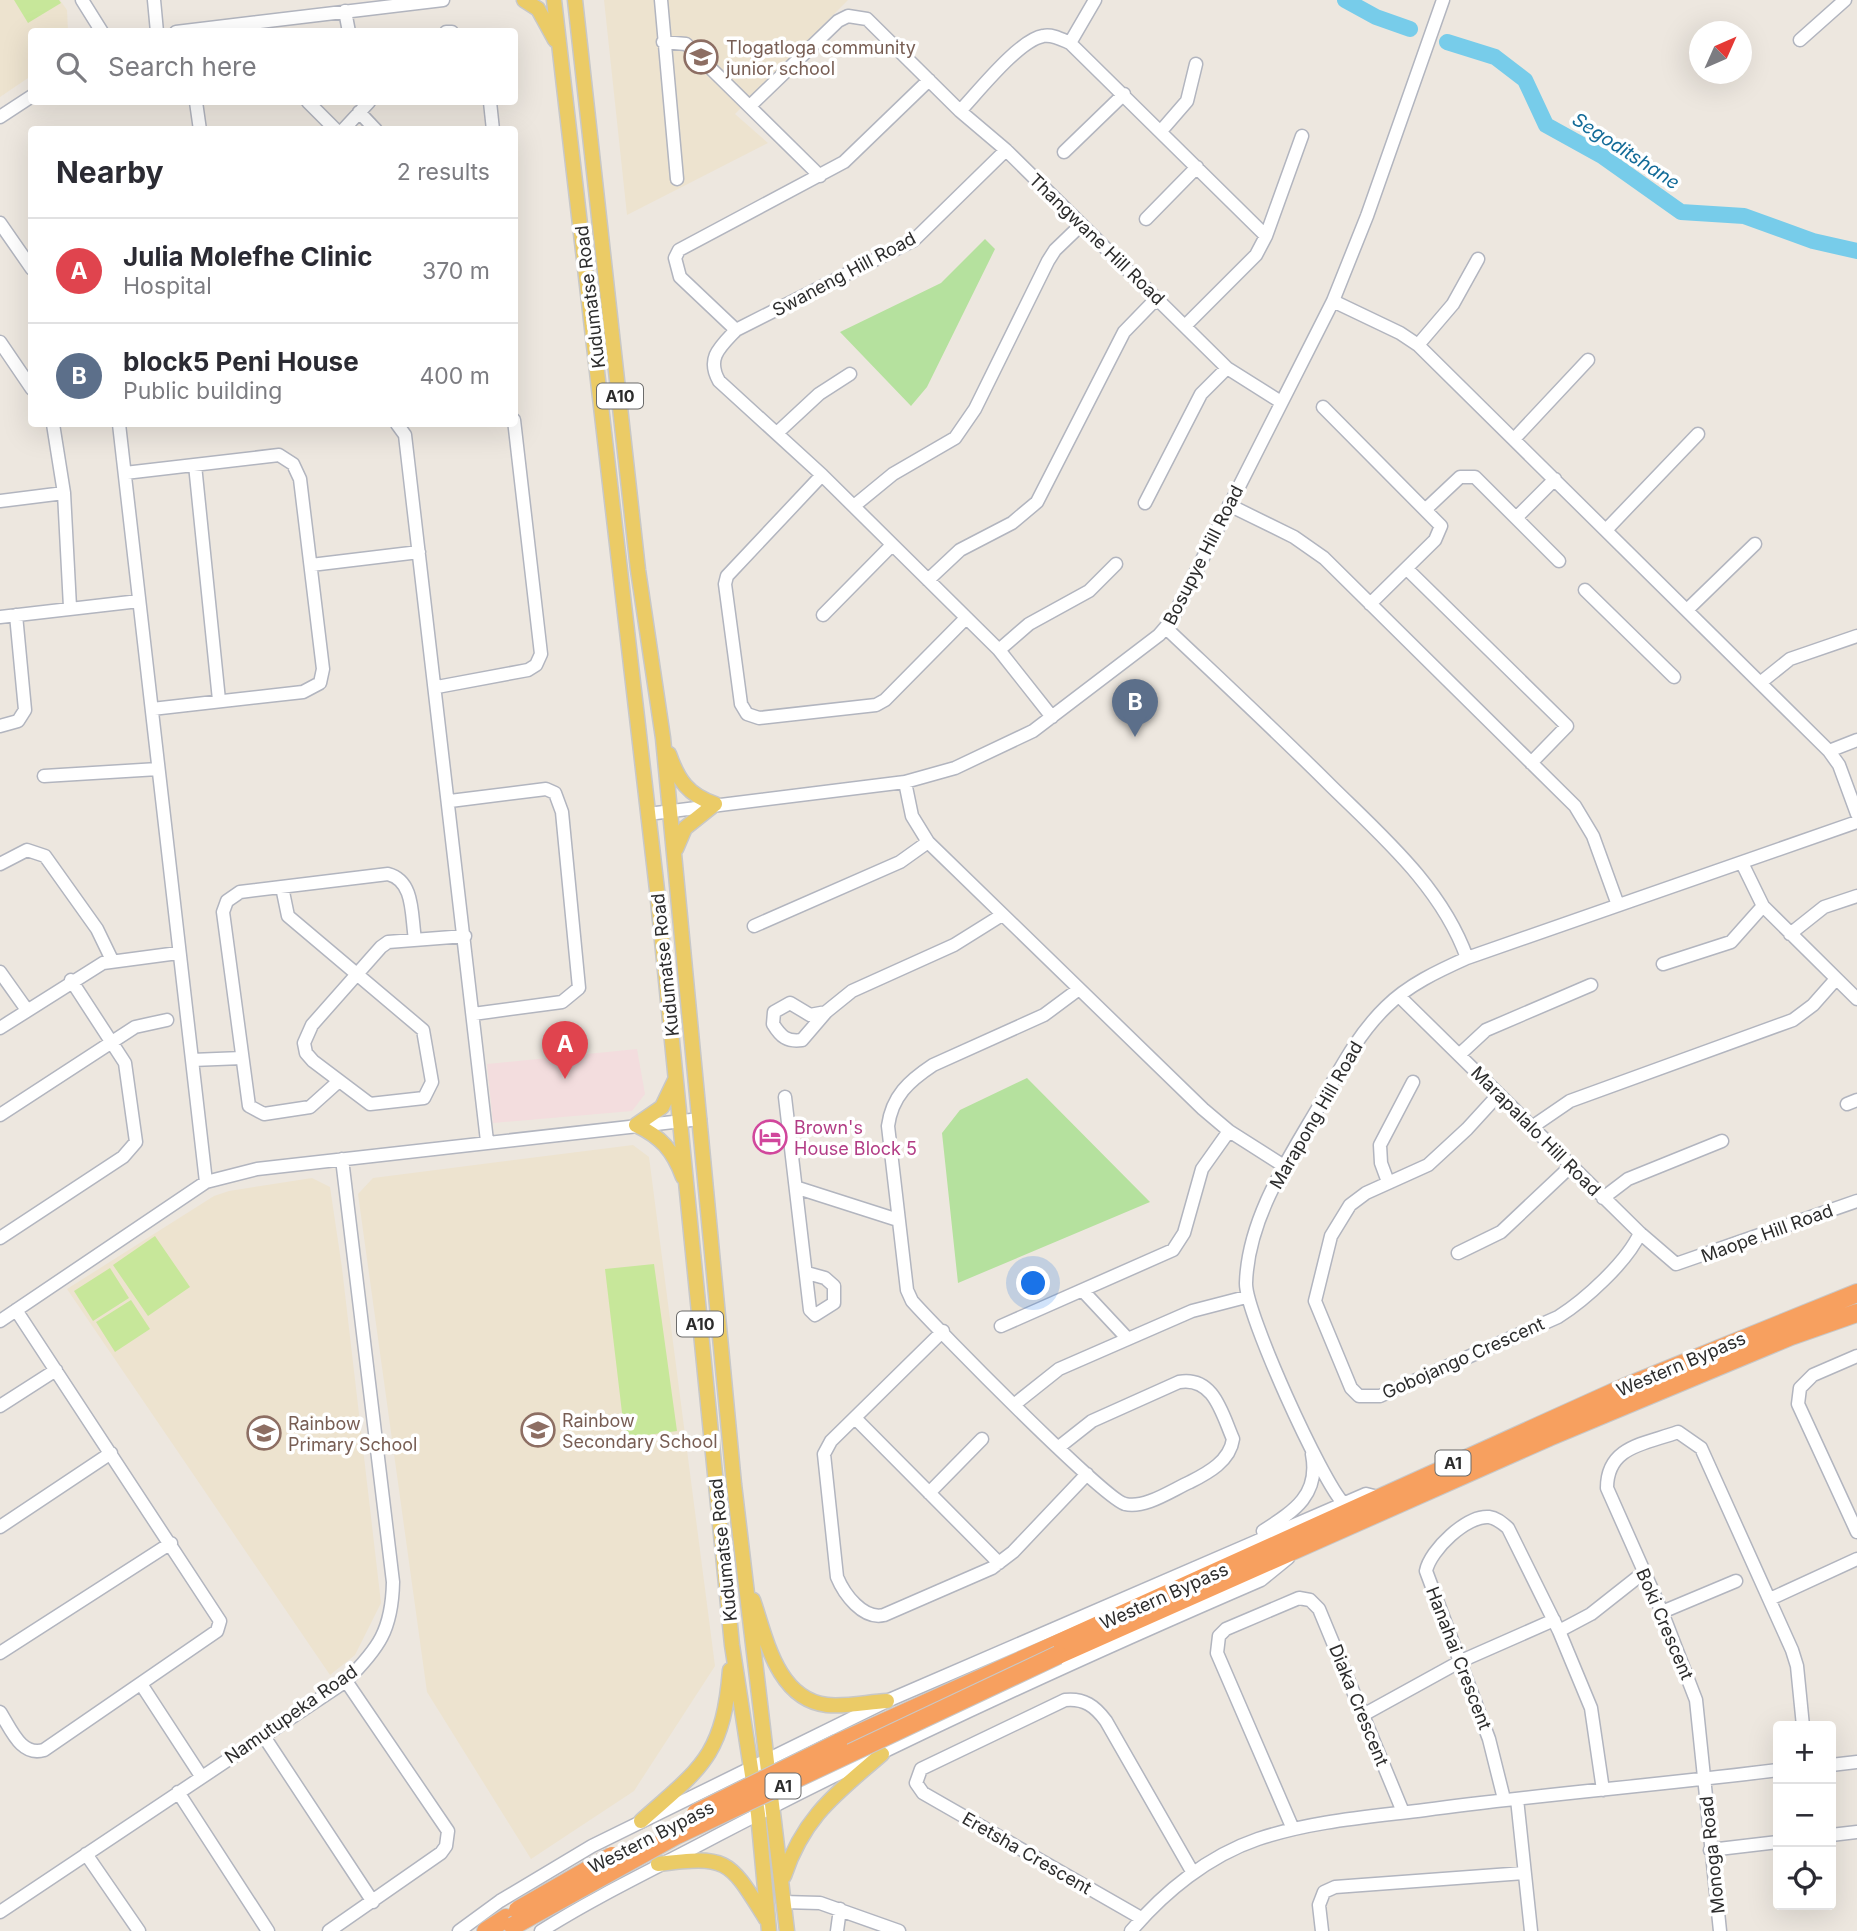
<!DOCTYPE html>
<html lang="en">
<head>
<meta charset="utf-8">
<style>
	body { margin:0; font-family:Inter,sans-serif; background:#f2f2f3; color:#2b2b33 }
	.controls { position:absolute; right:21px; bottom:21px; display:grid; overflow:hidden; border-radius:7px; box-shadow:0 7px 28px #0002 }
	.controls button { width:63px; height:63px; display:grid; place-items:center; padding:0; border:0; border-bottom:2px solid #e1e1e2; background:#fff; color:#2b2b33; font:35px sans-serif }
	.compass { position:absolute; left:1689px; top:21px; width:63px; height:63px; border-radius:50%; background:#fff; box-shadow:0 7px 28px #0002; rotate:45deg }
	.you { position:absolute; left:1034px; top:1284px; width:24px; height:24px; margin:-18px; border:5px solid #fff; border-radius:50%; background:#1a73e8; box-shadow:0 0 0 10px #1a73e833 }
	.badge { display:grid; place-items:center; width:46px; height:46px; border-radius:50%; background:#4667f2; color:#fff; font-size:23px; font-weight:700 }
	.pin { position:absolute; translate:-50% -58px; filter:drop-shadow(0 2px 4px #0008) }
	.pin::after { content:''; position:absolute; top:37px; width:24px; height:21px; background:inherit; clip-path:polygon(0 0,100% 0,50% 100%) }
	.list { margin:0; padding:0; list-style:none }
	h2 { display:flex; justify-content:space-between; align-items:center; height:91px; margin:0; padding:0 28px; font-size:30px }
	h2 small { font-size:23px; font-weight:400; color:#7c7c81 }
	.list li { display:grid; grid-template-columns:46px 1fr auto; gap:21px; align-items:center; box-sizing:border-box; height:105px; padding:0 28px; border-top:2px solid #e1e1e2 }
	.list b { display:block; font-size:26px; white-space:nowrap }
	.list p { margin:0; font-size:23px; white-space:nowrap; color:#7c7c81 }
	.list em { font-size:23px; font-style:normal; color:#7c7c81 }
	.icon { flex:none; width:38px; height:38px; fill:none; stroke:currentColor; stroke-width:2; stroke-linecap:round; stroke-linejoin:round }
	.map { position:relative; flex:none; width:1857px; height:1931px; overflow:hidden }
	.search { position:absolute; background:#fff; box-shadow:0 7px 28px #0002; left:28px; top:28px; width:490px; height:77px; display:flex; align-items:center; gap:18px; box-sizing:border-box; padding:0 24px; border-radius:7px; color:#7c7c81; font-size:26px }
	.panel { position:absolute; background:#fff; box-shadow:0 7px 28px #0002; left:28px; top:126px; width:490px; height:301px; border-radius:7px }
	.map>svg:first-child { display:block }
</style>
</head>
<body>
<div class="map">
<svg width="1857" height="1931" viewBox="0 0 1857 1931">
	<rect width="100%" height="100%" fill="#ede7df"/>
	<path fill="#ede3cf" d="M0 0H60L67 10 68 31 32 32 31 76 0 97Z
		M604 0H848L735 114 768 143 627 215Z
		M633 1145 649 1157 715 1666 634 1791 531 1859 427 1692 358 1194 373 1178Z
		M312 1178 330 1187 342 1268 381 1603 355 1655 330 1675 67 1289 214 1196 229 1191Z"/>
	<path fill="#f3ddde" d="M637 1049 645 1094 632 1111 493 1123 487 1064Z"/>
	<path fill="#b5e19e" d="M985 239 995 249 927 387 911 406 840 332 941 283Z
		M1027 1078 1150 1202 958 1283 942 1133 960 1110Z"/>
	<path fill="#c7e79a" d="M14 0H59L61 3 28 23Z
		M155 1236 190 1287 148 1316 113 1265Z
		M654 1264 677 1431 625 1438 605 1269Z
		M110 1268 129 1298 93 1321 74 1291Z
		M131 1300 150 1329 115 1352 96 1322Z"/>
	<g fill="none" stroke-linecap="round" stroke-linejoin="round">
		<path stroke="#77ccea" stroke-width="16" d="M1345 0 1376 17 1410 29
			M1447 42 1495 57 1525 80 1546 125 1602 156 1681 212 1744 216 1813 241 1857 251"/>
		<defs>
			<path id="minor" d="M82 0 102 32
				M154 0 157 32
				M661 0 677 179
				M345 11 349 32
				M176 32 443 0
				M446 32H452
				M1800 40 1845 0
				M663 42 686 44 820 176
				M1070 43 1095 0
				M196 102 200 130
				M308 102 336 130
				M490 102 493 130
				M751 105 838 21 848 16 867 19 960 111 1006 150 1227 368 1281 402
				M960 111C978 92 1019 40 1043 36 1052 34 1061 39 1070 43L1266 236
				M359 112 376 130
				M0 117 32 96
				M343 130 369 102
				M1161 131 1187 101 1196 64
				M1006 150 914 240 736 330C720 347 706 358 719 381L822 475 999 650 1052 717
				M1064 152 1124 94
				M1146 219 1197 167
				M0 223 32 269
				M1333 301 1400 333 1418 345 1829 751 1839 765 1857 814
				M1185 326 1256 255 1266 236 1302 136
				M736 330 680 277 675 258 679 250 844 162 929 80
				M0 342 32 389
				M1418 345 1453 304 1478 259
				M1323 407 1441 526 1435 540 1370 604
				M53 424 64 493 70 607
				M119 424 206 1182
				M397 424 405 435 487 1141
				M777 433 819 394 850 374
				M1515 438 1588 360
				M195 465 219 700
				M125 473 279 455 293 464 300 479 323 669 320 683 303 692 152 709
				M822 475 727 576 725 584 741 704 747 714 759 718 876 705 885 700 966 618
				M0 501 64 493
				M1145 503 1201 394 1227 368
				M1229 505 1294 537 1324 558 1575 806 1593 836 1618 905
				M854 506 893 474 955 438 975 409 1048 261 1055 250 1081 225
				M1427 508 1460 477H1475L1559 561
				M1516 518 1555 479
				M1606 530 1698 434
				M311 565 419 552
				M1407 569 1567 726 1531 763
				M928 580 960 550 1012 523 1037 502 1124 332 1157 298
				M1585 590 1674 677
				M1687 610 1755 544
				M823 615 892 545
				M0 617 139 601
				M1166 628C1222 681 1278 733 1332 787 1384 838 1442 888 1467 958
				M999 650 1029 624 1089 591 1116 564
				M1760 683 1790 659 1857 636
				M437 687 528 670 536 665 541 654 514 420
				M0 726 18 721 25 710 16 615
				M1829 751 1857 740
				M44 776 158 769
				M905 782 912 816 928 842 1203 1109 1229 1131 1284 1166
				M450 801 546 789 555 793 562 812 579 988 562 1002 473 1014
				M648 814 905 782 955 768 1033 731 1159 635 1171 621 1333 301 1367 216 1443 0
				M1742 863 1763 906 1857 999
				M0 864 27 850 45 856 97 929 112 960
				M282 887 288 916 423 1030 432 1082 424 1098 370 1104 313 1061 306 1053 304 1043 312 1025 381 947 388 942 465 936
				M754 926 900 862 928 842
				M1790 934 1824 907 1857 896
				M1663 964 1731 942 1763 906
				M0 972 27 1010
				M1399 996 1640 1233 1676 1264 1857 1201
				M826 1012 810 1015 790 1003 774 1012 773 1024C781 1037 787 1042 802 1040L826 1012 852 991 954 945 1002 915
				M0 1028 103 963 178 953
				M1459 1055 1486 1030 1591 985
				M192 1060 242 1058
				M339 1081 310 1107 264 1114 249 1106 223 912 227 901 240 892 388 874C415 881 411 916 415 939
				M1499 1094 1467 1129 1428 1165 1366 1193 1350 1205 1331 1236 1315 1301 1351 1388 1359 1396H1380L1558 1317C1585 1300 1627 1262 1640 1233
				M785 1097 810 1310 815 1315 834 1303V1286L825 1278 807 1273
				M1847 1104 1857 1100
				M0 1115 135 1027 167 1020
				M1532 1127 1570 1101 1793 1020 1813 1005 1836 979
				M1388 1182 1381 1163 1380 1145 1413 1082
				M798 1188 898 1220
				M1603 1198 1628 1179 1722 1141
				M0 1238 123 1157 136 1142 125 1063 71 980
				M1458 1253 1501 1232 1571 1166
				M1083 1291 1127 1338
				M0 1321 206 1182 257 1169 700 1119
				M1001 1326 1173 1250 1184 1233 1202 1169 1229 1131
				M943 1331 831 1441 824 1454 837 1577C844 1594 863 1620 884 1615L992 1568 1013 1552 1087 1474
				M1857 1356 1813 1375 1800 1388 1798 1404 1857 1532
				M1015 1404 1059 1369 1192 1311 1246 1297
				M0 1406 56 1370
				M855 1418 999 1563
				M1059 1447 1092 1421 1179 1382C1214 1376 1222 1414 1233 1439 1230 1461 1208 1473 1190 1482 1172 1490 1145 1509 1125 1504 1105 1500 935 1327 912 1301L907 1290 888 1126C892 1096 909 1081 933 1065L1044 1015 1079 989
				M929 1493 982 1439
				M1344 1504C1322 1482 1245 1312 1246 1283 1248 1219 1287 1161 1318 1108 1338 1073 1356 1036 1386 1007 1408 985 1438 971 1467 958L1857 822
				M0 1527 111 1453
				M1263 1531C1294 1511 1320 1495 1312 1454
				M1770 1599 1857 1559
				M1662 1612 1736 1581
				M1559 1631 1591 1614 1643 1573
				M0 1653 171 1543
				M141 1684 201 1776
				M0 1712C11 1729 21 1757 44 1750L217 1631 220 1621 16 1310
				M1363 1715 1461 1661 1554 1620
				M263 1735 373 1902
				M1831 1765 1857 1762
				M178 1792 268 1931
				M1504 1799 1489 1739 1426 1571C1430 1550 1467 1515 1489 1517 1497 1518 1502 1523 1508 1528L1559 1631 1591 1708 1603 1790
				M1517 1799 1531 1931
				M1293 1829 1217 1653 1219 1636 1226 1629 1299 1598 1310 1600 1319 1609 1403 1812
				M1831 1835 1857 1832
				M1710 1850 1778 1842
				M86 1854 139 1931
				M783 1902 820 1903 899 1931
				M0 1912 346 1681C379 1648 392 1630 393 1582L342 1159
				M1141 1918 923 1793 916 1783 921 1769 1065 1700C1084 1698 1095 1706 1106 1721L1193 1873
				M329 1931 441 1853 446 1846 448 1831 346 1681
				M459 1931 500 1901 592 1846 887 1701 1366 1494 1378 1497
				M541 1931C598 1895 658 1867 718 1835 895 1742 1078 1659 1261 1580L1288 1558
				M837 1931 840 1909
				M1131 1931C1164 1892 1208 1856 1258 1839 1312 1821 1369 1817 1425 1810 1542 1794 1661 1785 1778 1770
				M1322 1931 1319 1905 1324 1892 1335 1887 1524 1873
				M1720 1931 1696 1700 1662 1612 1607 1488C1607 1446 1645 1444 1678 1432L1701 1448 1792 1650 1797 1666 1803 1726"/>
			<path id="major" d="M524 0 538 9 555 40
				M554 0 657 890 732 1645 758 1814 769 1931
				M575 0 638 570 663 738 734 1484 787 1931
				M669 754C678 780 688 795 715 804
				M676 849 685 828 715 804
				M636 1125C661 1137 673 1150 683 1177
				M636 1125 662 1107 675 1080
				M753 1600C766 1638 777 1699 827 1705 846 1707 868 1702 887 1701
				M641 1821C702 1767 723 1756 730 1670
				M658 1864C729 1855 729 1860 766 1919
				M784 1876C804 1816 836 1794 882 1754"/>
			<path id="highway" d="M1058 1655 1549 1437 1791 1336 1857 1313
				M838 1743 1625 1387 1857 1293
				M486 1931 506 1918"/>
		</defs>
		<use href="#minor" stroke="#b2b5bf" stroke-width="15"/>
		<use href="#major" stroke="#c8c8c8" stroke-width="17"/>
		<use href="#highway" stroke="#c8c8c8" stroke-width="20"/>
		<use href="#minor" stroke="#fff" stroke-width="12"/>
		<use href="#major" stroke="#ebcb66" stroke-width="14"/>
		<use href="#highway" stroke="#f7a05f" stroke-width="18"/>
		<defs>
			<path id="highway-bridge" d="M696 1813 838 1743
				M518 1910 612 1856
				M513 1926 677 1835 1058 1655"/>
		</defs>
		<use href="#highway-bridge" stroke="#c8c8c8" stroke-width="20" stroke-linecap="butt"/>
		<use href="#highway-bridge" stroke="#f7a05f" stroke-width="18"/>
	</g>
	<defs>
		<symbol id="school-ring" viewBox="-11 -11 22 22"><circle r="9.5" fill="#fff" stroke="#8d6e63" stroke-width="1.5"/><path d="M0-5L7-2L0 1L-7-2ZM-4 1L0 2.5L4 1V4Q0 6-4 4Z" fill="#8d6e63"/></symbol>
		<symbol id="hotel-ring" viewBox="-11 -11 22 22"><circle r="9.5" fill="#fff" stroke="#d1479c" stroke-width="1.5"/><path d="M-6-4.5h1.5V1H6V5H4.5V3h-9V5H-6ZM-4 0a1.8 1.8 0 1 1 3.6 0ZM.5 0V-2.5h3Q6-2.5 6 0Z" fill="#d1479c"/></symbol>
	</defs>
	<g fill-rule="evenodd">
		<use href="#school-ring" x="682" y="38" width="38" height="38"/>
		<use href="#hotel-ring" x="751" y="1118" width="38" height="38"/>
		<use href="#school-ring" x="519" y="1411" width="38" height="38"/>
		<use href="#school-ring" x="245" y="1414" width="38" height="38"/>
	</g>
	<g text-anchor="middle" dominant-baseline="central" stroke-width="7" stroke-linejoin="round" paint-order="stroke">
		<g fill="#fff" stroke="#6b6b6b" stroke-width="2">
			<rect x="597" y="383.5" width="46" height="25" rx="5"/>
			<rect x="677" y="1311.5" width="46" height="25" rx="5"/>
			<rect x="1435.5" y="1450.5" width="35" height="25" rx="5"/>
			<rect x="765.5" y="1773.5" width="35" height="25" rx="5"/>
		</g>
		<g font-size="16" font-weight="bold" fill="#2c2c2c">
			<text x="620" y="396">A10</text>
			<text x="700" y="1324">A10</text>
			<text x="1453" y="1463">A1</text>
			<text x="783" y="1786">A1</text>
		</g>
		<g font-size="18" fill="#785e54" stroke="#fff" text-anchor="start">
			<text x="726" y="47">Tlogatloga community<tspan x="726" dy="21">junior school</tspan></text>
			<text x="562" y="1420">Rainbow<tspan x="562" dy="21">Secondary School</tspan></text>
			<text x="288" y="1423">Rainbow<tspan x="288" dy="21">Primary School</tspan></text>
		</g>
		<g font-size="18" fill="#2c2c2c" stroke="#fff">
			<text transform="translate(1097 239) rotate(44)">Thangwane Hill Road</text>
			<text transform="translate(844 274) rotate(-28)">Swaneng Hill Road</text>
			<text transform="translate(590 297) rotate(-97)">Kudumatse Road</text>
			<text transform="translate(1203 555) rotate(-63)">Bosupye Hill Road</text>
			<text transform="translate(665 965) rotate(-96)">Kudumatse Road</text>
			<text transform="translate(1316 1115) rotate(-60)">Marapong Hill Road</text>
			<text transform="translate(1536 1131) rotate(45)">Marapalalo Hill Road</text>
			<text transform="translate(1767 1233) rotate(-20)">Maope Hill Road</text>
			<text transform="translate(1463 1358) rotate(-24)">Gobojango Crescent</text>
			<text transform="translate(1681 1364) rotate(-23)">Western Bypass</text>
			<text transform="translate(723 1550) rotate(-96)">Kudumatse Road</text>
			<text transform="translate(1164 1596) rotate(-24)">Western Bypass</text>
			<text transform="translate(1665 1624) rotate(67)">Boki Crescent</text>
			<text transform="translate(1459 1658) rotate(69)">Hanahai Crescent</text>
			<text transform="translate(1359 1705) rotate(68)">Diaka Crescent</text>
			<text transform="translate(291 1714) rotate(-35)">Namutupeka Road</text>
			<text transform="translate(651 1837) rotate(-27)">Western Bypass</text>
			<text transform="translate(1027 1853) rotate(30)">Eretsha Crescent</text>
			<text transform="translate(1712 1855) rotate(-96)">Monoga Road</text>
		</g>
		<g font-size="18" fill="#b23c85" stroke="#fff" text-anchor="start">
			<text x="794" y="1127">Brown's<tspan x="794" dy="21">House Block 5</tspan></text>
		</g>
		<g font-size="19" font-style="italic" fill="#136b98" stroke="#fff">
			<text transform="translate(1626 151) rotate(33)">Segoditshane</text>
		</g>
	</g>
</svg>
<div class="controls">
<button>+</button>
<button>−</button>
<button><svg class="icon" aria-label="locate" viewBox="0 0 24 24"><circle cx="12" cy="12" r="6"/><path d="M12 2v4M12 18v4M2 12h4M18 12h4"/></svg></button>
</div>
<svg class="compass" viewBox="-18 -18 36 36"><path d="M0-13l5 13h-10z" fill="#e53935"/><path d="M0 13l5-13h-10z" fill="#7c7c81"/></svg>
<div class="you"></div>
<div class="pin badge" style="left:565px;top:1079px;background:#e0444e">A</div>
<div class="pin badge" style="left:1135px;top:737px;background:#5c6f8a">B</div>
<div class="search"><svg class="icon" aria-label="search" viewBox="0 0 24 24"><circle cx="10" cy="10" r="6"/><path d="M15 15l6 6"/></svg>Search here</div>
<section class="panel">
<h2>Nearby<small>2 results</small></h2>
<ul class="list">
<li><span class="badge" style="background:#e0444e">A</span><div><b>Julia Molefhe Clinic</b><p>Hospital</p></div><em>370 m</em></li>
<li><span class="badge" style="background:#5c6f8a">B</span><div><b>block5 Peni House</b><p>Public building</p></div><em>400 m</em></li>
</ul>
</section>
</div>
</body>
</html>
